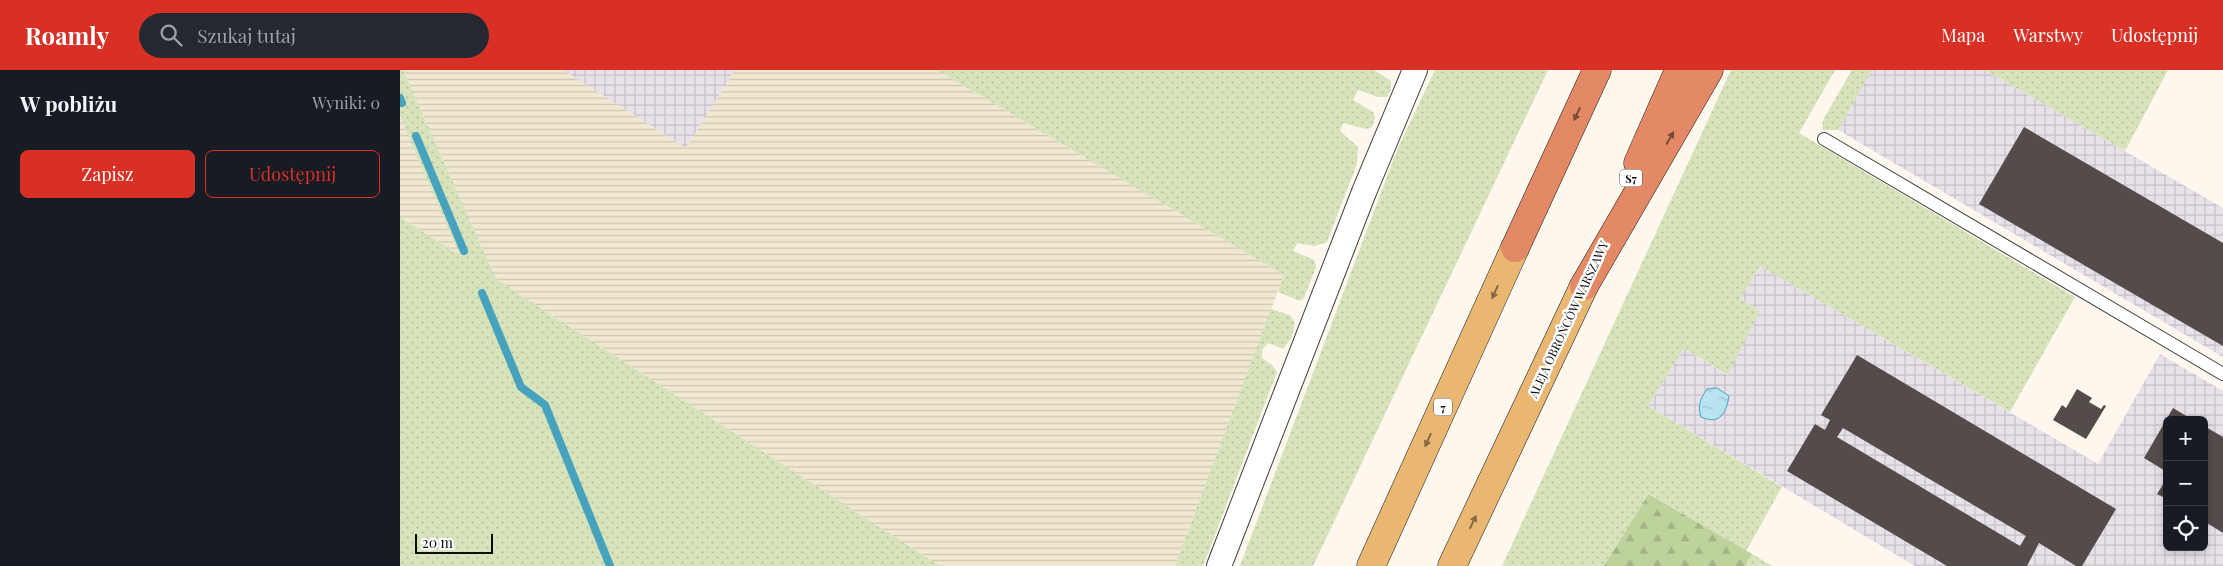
<!DOCTYPE html>
<html lang="pl">
<head>
<meta charset="utf-8">
<style>
	body { margin:0; font-family:"Playfair Display",serif; background:#242831; color:#f1f3f6 }
	.controls { position:absolute; right:15px; bottom:15px; display:grid; overflow:hidden; border-radius:8px; box-shadow:0 2px 8px #0003 }
	.controls button { width:45px; height:45px; display:grid; place-items:center; padding:0; border:0; border-bottom:1px solid #363941; background:#171b24; color:#f1f3f6; font:25px sans-serif }
	.scale { position:absolute; left:15px; bottom:12px; width:78px; box-sizing:border-box; padding-left:5px; border:2px solid #0c0c0c; border-top:0; font-size:14px; line-height:18px; white-space:nowrap; color:#0c0c0c; -webkit-text-stroke:4px #fff; paint-order:stroke }
	.list { margin:0; padding:0; list-style:none }
	h2 { display:flex; justify-content:space-between; align-items:center; height:65px; margin:0; padding:0 20px; font-size:21px }
	h2 small { font-size:16px; font-weight:400; color:#9ea1a6 }
	.actions { display:flex; gap:10px; padding:15px 20px }
	.actions a { flex:1; padding:11px 0; border:1px solid #d93025; border-radius:8px; text-align:center; font-size:18px; color:#d93025 }
	.actions .main { background:#d93025; color:#fff }
	.icon { flex:none; width:28px; height:28px; fill:none; stroke:currentColor; stroke-width:2; stroke-linecap:round; stroke-linejoin:round }
	.map { position:relative; flex:none; width:1823px; height:496px; overflow:hidden }
	header { display:flex; align-items:center; gap:30px; box-sizing:border-box; height:70px; padding:0 25px; background:#d93025; color:#fff }
	header strong { font-size:24px }
	nav { display:flex; gap:28px; margin-inline-start:auto; font-size:18px }
	.search { width:350px; height:45px; background:#242831; display:flex; align-items:center; gap:12px; box-sizing:border-box; padding:0 18px; border-radius:28px; color:#9ea1a6; font-size:19px }
	main { display:flex }
	aside { flex:1; background:#171b24 }
	.map>svg:first-child { display:block }
</style>
</head>
<body>
<header>
<strong>Roamly</strong>
<div class="search"><svg class="icon" aria-label="search" viewBox="0 0 24 24"><circle cx="10" cy="10" r="6"/><path d="M15 15l6 6"/></svg>Szukaj tutaj</div>
<nav><a>Mapa</a><a>Warstwy</a><a>Udostępnij</a></nav>
</header>
<main>
<aside>
<h2>W pobliżu<small>Wyniki: 0</small></h2>
<ul class="list">
</ul>
<div class="actions"><a class="main">Zapisz</a><a>Udostępnij</a></div>
</aside>
<div class="map">
<svg width="1823" height="496" viewBox="0 0 1823 496">
	<defs>
		<pattern id="industrial-grid" width="8" height="8" patternUnits="userSpaceOnUse" patternTransform="scale(1.25)"><rect width="8" height="8" fill="#e8e1ea"/><path d="M0 4h8M4 0v8" fill="none" stroke="#c6c0c8"/></pattern>
		<pattern id="farmland-rules" width="6" height="5" patternUnits="userSpaceOnUse" patternTransform="scale(1.25)"><rect width="6" height="5" fill="#f0e8d0"/><path d="M0 2.5h6" fill="none" stroke="#cdc6b1"/></pattern>
		<pattern id="grass-dots" width="8" height="8" patternUnits="userSpaceOnUse" patternTransform="scale(1.25)"><rect width="8" height="8" fill="#d7e3bb"/><path d="M2 2h.1M6 6h.1" fill="none" stroke="#b7c2a0" stroke-width="1.8" stroke-linecap="round"/></pattern>
		<pattern id="forest-firs" width="22" height="20" patternUnits="userSpaceOnUse" patternTransform="scale(1.25)"><rect width="22" height="20" fill="#bed29c"/><path d="M5 1l3.5 6h-7zM16 11l3.5 6h-7z" fill="#a2b385"/></pattern>
		<pattern id="water-ripples" width="26" height="14" patternUnits="userSpaceOnUse" patternTransform="scale(1.25)"><rect width="26" height="14" fill="#b8e4ef"/><path d="M2 4q2-2 4 0t4 0M15 11q2-2 4 0t4 0" fill="none" stroke="#9dc2cc"/></pattern>
	</defs>
	<rect width="100%" height="100%" fill="#fdf7ee"/>
	<path fill="url(#industrial-grid)" fill-rule="evenodd" d="M163 0H335L286 78Z
		M1472 0H1585L1823 138V287L1438 60Z
		M1360 196 1698 394 1760 284 1823 321V496H1515L1248 336 1284 278 1327 305 1360 241 1340 229ZM1767 350H1804V477H1767Z"/>
	<path fill="url(#farmland-rules)" d="M3 0H163L286 78 335 0H537L884 205 775 496H540L96 209Z
		M0 46 61 187 0 147Z"/>
	<path fill="url(#grass-dots)" d="M0 0H3L96 209 540 496H0V147L60 186 0 46Z
		M537 0H974L991 11V20L987 27H978L958 20 953 30 973 42 975 48 972 57 966 59 943 53 940 61 958 77 957 94 927 172 915 176 897 173 893 181 914 190 916 197 904 228 900 231 878 222 884 205Z
		M1035 0H1148L913 496H840L998 78Z
		M1331 0H1435L1399 63 1675 227 1610 342 1360 196 1340 229 1360 241 1328 305 1284 278 1248 336 1382 417 1346 481 1250 424 1204 496H1102Z
		M1452 0H1472L1438 60H1423L1422 54 1424 48Z
		M1585 0H1768L1725 81Z
		M871 239 890 245 895 253 891 269 883 279 868 273 862 280V288L872 295 877 302 803 496H775Z
		M1352 484 1372 496H1345Z"/>
	<path fill="url(#forest-firs)" d="M1249 424 1352 484 1345 496H1204Z"/>
	<path fill="url(#water-ripples)" stroke="#47a3bd" d="M1317 318 1329 326C1326 344 1320 355 1301 347 1297 335 1301 328 1307 319Z"/>
	<g fill="none" stroke-linecap="round" stroke-linejoin="round">
		<path stroke="#47a3bd" stroke-width="8" d="M0 28 2 33
			M16 66 64 181
			M82 223 121 317 145 335 210 496"/>
	</g>
	<path fill="#544c4a" fill-rule="evenodd" d="M1624 57 1823 173V276L1579 134Z
		M1457 285 1716 439 1682 496H1676L1639 473 1627 496H1547L1387 401 1415 354 1425 360 1430 350 1421 345ZM1443 358 1626 466 1620 476 1437 367Z
		M1677 319 1692 328 1689 332 1701 339 1704 335 1706 336 1686 369 1653 350 1662 335 1666 338Z
		M1773 338 1793 350H1767V402L1744 388Z
		M1804 356 1823 367V463L1804 451Z
		M1767 408V429L1757 424Z"/>
	<g fill="none" stroke-linecap="round" stroke-linejoin="round">
		<defs>
			<path id="service" d="M1424 69 1823 304"/>
			<path id="minor" d="M819 496 964 122 1015 0"/>
			<path id="primary" d="M971 496 1115 178
				M1052 496 1184 216"/>
			<path id="motorway" d="M1238 93 1279 0
				M1115 178 1197 0
				M1184 216 1309 0"/>
		</defs>
		<use href="#service" stroke="#3f3f3f" stroke-width="14"/>
		<use href="#minor" stroke="#3f3f3f" stroke-width="26"/>
		<use href="#primary" stroke="#1d1d1d" stroke-width="29"/>
		<use href="#motorway" stroke="#1d1d1d" stroke-width="29"/>
		<use href="#service" stroke="#fff" stroke-width="12"/>
		<use href="#minor" stroke="#fff" stroke-width="24"/>
		<use href="#primary" stroke="#e9b772" stroke-width="28"/>
		<use href="#motorway" stroke="#e38965" stroke-width="28"/>
	</g>
	<defs><path id="oneway-solid" d="M-6-.8H1V-3.2L6.5 0L1 3.2V.8H-6Z" transform="scale(1.25)"/></defs>
	<g fill="#784a38">
		<use href="#oneway-solid" transform="translate(1177 44) rotate(115)"/>
		<use href="#oneway-solid" transform="translate(1270 68) rotate(-60)"/>
	</g>
	<g fill="#866a44">
		<use href="#oneway-solid" transform="translate(1095 222) rotate(114)"/>
		<use href="#oneway-solid" transform="translate(1028 370) rotate(114)"/>
		<use href="#oneway-solid" transform="translate(1073 452) rotate(-65)"/>
	</g>
	<g text-anchor="middle" dominant-baseline="central" stroke-width="5" stroke-linejoin="round" paint-order="stroke">
		<g fill="#fff" stroke="#555" stroke-width="1">
			<rect x="1220" y="99.5" width="22" height="17" rx="4"/>
			<rect x="1034" y="328.5" width="18" height="17" rx="4"/>
		</g>
		<g font-size="11" font-weight="bold" fill="#0c0c0c">
			<text x="1231" y="108">S7</text>
			<text x="1043" y="337">7</text>
		</g>
		<g font-size="12" fill="#0c0c0c" stroke="#fff">
			<text transform="translate(1168 249) rotate(-65)">ALEJA OBROŃCÓW WARSZAWY</text>
		</g>
	</g>
</svg>
<div class="controls">
<button>+</button>
<button>−</button>
<button><svg class="icon" aria-label="locate" viewBox="0 0 24 24"><circle cx="12" cy="12" r="6"/><path d="M12 2v4M12 18v4M2 12h4M18 12h4"/></svg></button>
</div>
<div class="scale">20 m</div>
</div>
</main>
</body>
</html>
